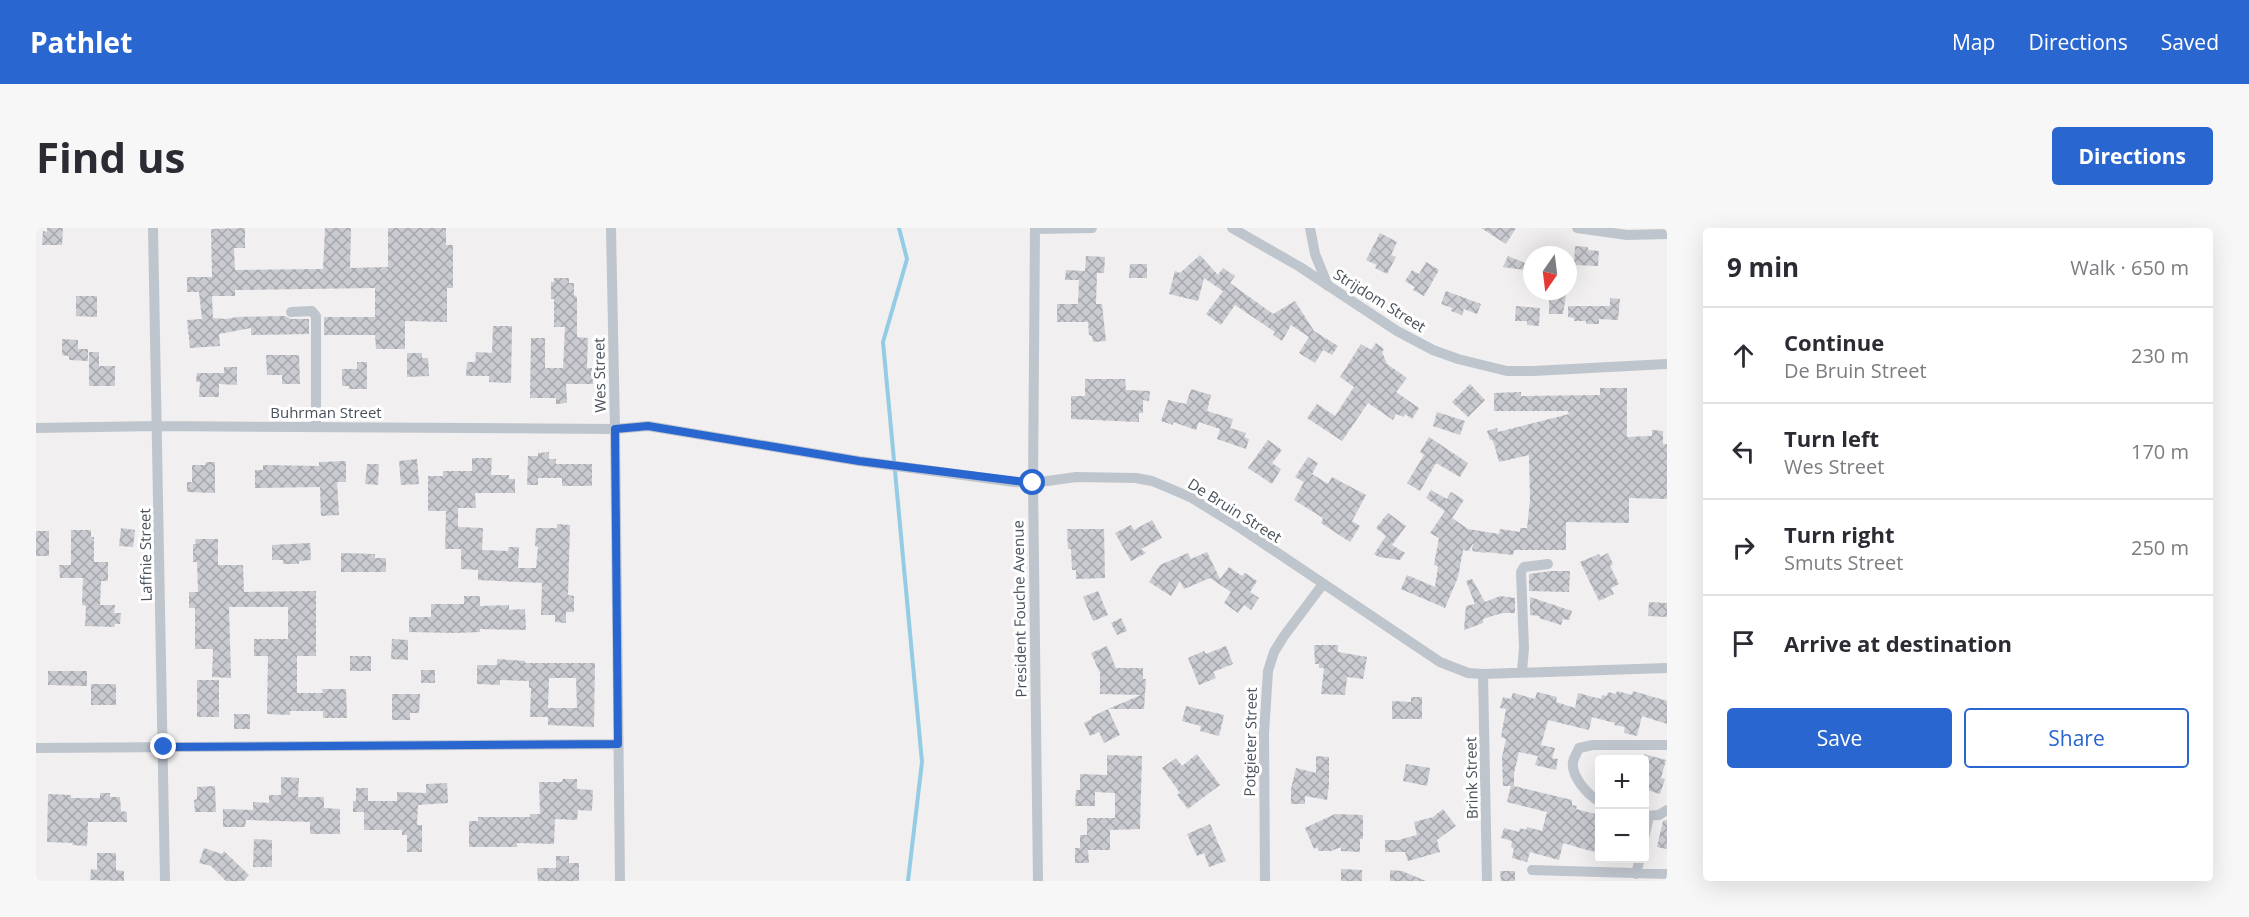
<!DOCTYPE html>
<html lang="en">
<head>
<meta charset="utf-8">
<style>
	body { margin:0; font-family:"Open Sans",sans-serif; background:#f7f7f7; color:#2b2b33 }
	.controls { position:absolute; right:18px; bottom:18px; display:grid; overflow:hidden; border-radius:6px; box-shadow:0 6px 24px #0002 }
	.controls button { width:54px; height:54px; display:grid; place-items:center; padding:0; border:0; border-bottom:2px solid #e1e1e2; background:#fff; color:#2b2b33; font:30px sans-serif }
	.compass { position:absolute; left:1487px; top:18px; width:54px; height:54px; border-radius:50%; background:#fff; box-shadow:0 6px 24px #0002; rotate:194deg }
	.stop { position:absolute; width:18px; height:18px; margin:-14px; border:4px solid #2a66d0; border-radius:50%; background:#fff }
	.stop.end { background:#2a66d0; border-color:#fff; box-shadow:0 2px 6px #0008 }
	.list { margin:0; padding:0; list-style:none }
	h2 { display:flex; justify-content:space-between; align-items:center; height:78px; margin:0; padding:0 24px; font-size:26px }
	h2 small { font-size:20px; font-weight:400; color:#7c7c81 }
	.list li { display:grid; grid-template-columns:39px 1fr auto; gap:18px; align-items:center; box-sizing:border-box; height:96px; padding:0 24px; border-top:2px solid #e1e1e2 }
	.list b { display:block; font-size:22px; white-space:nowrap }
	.list p { margin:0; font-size:20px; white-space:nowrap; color:#7c7c81 }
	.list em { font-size:20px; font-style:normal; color:#7c7c81 }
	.actions { display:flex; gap:12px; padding:18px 24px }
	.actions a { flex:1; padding:14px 0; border:2px solid #2a66d0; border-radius:6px; text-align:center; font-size:21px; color:#2a66d0 }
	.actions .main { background:#2a66d0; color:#fff }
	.icon { flex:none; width:33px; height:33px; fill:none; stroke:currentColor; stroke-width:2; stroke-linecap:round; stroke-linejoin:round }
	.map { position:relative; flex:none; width:1631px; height:653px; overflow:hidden; border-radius:6px }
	header { display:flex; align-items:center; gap:36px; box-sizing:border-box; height:84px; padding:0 30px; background:#2a66d0; color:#fff }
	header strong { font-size:28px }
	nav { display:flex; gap:33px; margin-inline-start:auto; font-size:21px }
	.intro { display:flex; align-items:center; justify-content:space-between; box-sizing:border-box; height:144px; padding:0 36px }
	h1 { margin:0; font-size:42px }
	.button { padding:15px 27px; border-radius:6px; background:#2a66d0; color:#fff; font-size:21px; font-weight:700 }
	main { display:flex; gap:36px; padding:0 36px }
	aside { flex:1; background:#fff; border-radius:6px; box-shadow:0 6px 24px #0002 }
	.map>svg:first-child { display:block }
</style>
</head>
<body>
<header>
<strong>Pathlet</strong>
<nav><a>Map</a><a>Directions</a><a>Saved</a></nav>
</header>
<div class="intro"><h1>Find us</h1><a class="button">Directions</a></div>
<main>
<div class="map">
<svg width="1631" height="653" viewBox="0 0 1631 653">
	<defs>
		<pattern id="building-cross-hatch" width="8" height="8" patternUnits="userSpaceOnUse" patternTransform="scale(1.5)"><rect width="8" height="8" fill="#c9cbd1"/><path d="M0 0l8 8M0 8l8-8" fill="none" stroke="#a5a7ad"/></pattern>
	</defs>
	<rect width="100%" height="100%" fill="#f1efef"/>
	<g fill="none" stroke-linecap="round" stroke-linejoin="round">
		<path stroke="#93cce4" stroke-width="4" d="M863 0 871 31 847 114 886 534 872 653"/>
	</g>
	<path fill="url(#building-cross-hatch)" fill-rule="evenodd" d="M11 0H27L26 17H6L7 3 11 4Z
		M209 0V20H198L199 42 287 41 289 0H315L314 40 352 39V0H410V17H417V60H411V94L369 93V121H340L339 107H288V89H339V60L199 62V68H176L177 90 189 91 202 89 249 88 255 91H273V106L215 107V100L183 106 184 118 154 120 151 92 166 91 163 64H151V49H176L175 1Z
		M1445 0H1480L1470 16Z
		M1344 5 1361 14 1355 27 1360 29 1351 46 1339 40 1341 37 1330 32Z
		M1539 18 1552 19V22L1563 23 1562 38 1538 37Z
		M1164 27 1182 47 1187 40 1199 48 1194 55 1237 86 1259 73 1278 103 1302 118 1296 127 1287 122 1279 135 1263 125 1273 109 1255 97 1246 113 1237 107 1239 104 1199 77 1185 97 1170 86 1187 63 1168 50 1162 73 1133 66 1139 43 1144 45Z
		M1050 28 1069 29 1068 45H1061L1060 76H1066L1070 113 1057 114 1056 108 1053 107 1052 94H1021V76H1042L1043 52H1029L1030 42 1049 43Z
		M1472 28 1496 38V43L1467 39Z
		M1390 34 1403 42 1388 68 1377 62 1379 59 1369 53 1376 42 1383 46Z
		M1094 36H1111V50H1093Z
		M518 50H533V55H538V67L541 69V109L552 110 551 140H557V156H530L531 175 520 176V170H494L495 110H509V140H527L529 99H518V71H515V54H518Z
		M1410 63 1445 76 1441 86 1428 81 1426 87 1415 83 1416 80 1405 76Z
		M1513 66 1530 67 1527 86H1513Z
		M40 68H61V89L40 88Z
		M1574 70 1584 71 1582 92 1563 91V96H1550V93H1538V90L1532 89V78H1574Z
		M1480 78 1504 80 1503 98 1491 97V93H1479Z
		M457 98H476L475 155 453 154V148H430L431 134H439L440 124 456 125Z
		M26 111 42 112V121H52V133L33 132V128L26 127Z
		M1340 115 1348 121 1346 124 1351 136 1371 150 1360 164 1383 180 1376 191 1369 186 1368 189 1360 186 1357 192 1332 175 1306 213 1271 190 1281 176 1299 188 1318 159 1304 149 1325 116 1335 122Z
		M53 124H63V138H79V158H53Z
		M371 125H386V130H392L393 148 371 149Z
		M230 127H263L264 156H246V147H231Z
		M321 134H331V161H313V158H306V141H321Z
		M188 139H201V157L183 156V169H163L164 154H160L161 145H188Z
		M1049 151H1089L1090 162 1114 163 1113 173 1107 172V185H1103V194L1035 191V168H1049Z
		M1434 156 1449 172 1432 189 1416 174Z
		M1564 160H1591V209L1616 208V202L1627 203V216H1631V271L1593 270V295L1530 294V322H1478L1477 327 1450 324V325L1436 323 1437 315 1433 323 1427 322 1422 349 1409 380 1365 361 1371 347 1399 359 1402 338 1398 337 1403 310 1394 305 1409 283 1390 270 1395 262 1411 271 1415 264 1428 272 1416 290 1432 301 1463 306 1464 301 1484 304V300H1491L1494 272 1493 227 1463 234 1459 219 1456 211 1454 212 1451 203 1461 200 1462 204 1533 186 1532 183H1458V165L1485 164V168L1564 167Z
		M1155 161 1175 167 1171 183 1197 191 1194 200 1210 205 1208 209 1213 211 1210 221 1181 211 1184 201 1163 194 1160 202 1137 194V197L1125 193 1132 172 1150 176Z
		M1401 184 1429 193 1424 207 1397 198Z
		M1393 209 1432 235 1424 249 1400 235 1384 263 1371 255 1388 227 1384 224Z
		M1232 212 1246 222 1236 235 1245 241 1236 256 1212 240Z
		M513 224V231H520V236H556V258H526V250H502V257H491L492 228H502V225Z
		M1272 229 1282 235 1276 246 1292 256 1296 249 1330 267 1316 293 1324 298 1314 314 1285 295 1287 290 1258 272 1268 254 1259 249Z
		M436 230H456L455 247H473V251H479V265H439L440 280H422V299L447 300 446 322 472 323 473 319H483L482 340H500L502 319 499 318 500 300H521V296L534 297 532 367 538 368V384H530V395L519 394V387H505L506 355 442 352V342L425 341V321H409L410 283H392V248H407V243H436Z
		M381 231 383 256 365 257 363 233Z
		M310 233V254H301L303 287 285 288 284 259 219 260V242H227V237L283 238V234Z
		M170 234H179V265L151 264V254H156V237H169Z
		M331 236H343L342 257 329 256Z
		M1352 285 1370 298 1356 317 1369 325 1364 332 1343 329 1338 326 1350 308 1340 300Z
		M1116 292 1126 310 1105 321 1110 325 1095 333 1079 305 1095 297 1098 302Z
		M85 300 99 302 97 319 83 318Z
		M1031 301H1068L1069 350 1040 351V342H1036L1035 321H1032Z
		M35 302H55V309H58V334H72V353H65L64 377H79L78 385H85L84 396H79L78 399 49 398 50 378 46 377 47 350H24L23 337H35Z
		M0 303H13V328H0Z
		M159 311H182V337H207L208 364 280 363V428H261V465H287L286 461H310L311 490H287V483H254V487L231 486 232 428H218V411H252V379H193L195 450 176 449 177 421H159V380H153V364H162L161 334H157V316H160Z
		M274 315 275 332 263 333V336H247V332H236V317Z
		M1171 324 1184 351 1193 339 1206 348 1209 345 1221 353 1214 364 1223 370 1215 382 1208 377 1202 385 1188 375 1195 364 1174 350 1148 361 1144 353 1135 368 1113 354 1124 337 1152 325 1155 331Z
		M305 325 339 326V330H350V344H305Z
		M1572 325 1577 336 1574 338 1583 356 1575 360 1578 366 1563 373 1544 334 1563 326 1564 329Z
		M1515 343H1534L1533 364 1493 363V346Z
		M1436 351 1449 374 1464 368 1479 370V385H1466L1447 391V395L1428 402 1430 378 1439 376 1430 353Z
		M1062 363 1072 387 1057 393 1047 369Z
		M428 368H444V378L473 377V382L489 381 490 402 444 401V404L420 405 373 404V389H395V376H428Z
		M1494 369 1536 383 1533 392 1527 391 1525 397 1503 390 1504 388 1494 387Z
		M1613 374 1631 375V389L1612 388Z
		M1085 390 1091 403 1081 407 1075 395Z
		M356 411 372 412V432L355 431Z
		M1278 417H1302V424L1331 429 1327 451 1311 449 1309 467 1285 466 1288 440H1283V436H1279Z
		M1071 418 1080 440H1107V451H1110L1108 481H1072L1105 467 1064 466V445L1055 425Z
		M1190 418 1197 436 1177 444 1180 450 1163 457 1152 430 1168 423 1170 426Z
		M314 428H335V443H314Z
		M461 431 489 433V435H559L558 499 512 497V489H494L495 460H493V453L464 452V457L441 456V437H461ZM513 450H540L541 480H512Z
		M385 442H399V455H385Z
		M12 443H51V458L12 457Z
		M161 452H183V489H161Z
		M55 456H80V477H55Z
		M1581 463 1596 467 1597 463 1631 473V496L1606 488 1601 508 1588 505 1589 499 1578 497 1579 495 1556 489 1553 502 1512 492 1505 517 1519 520 1516 530 1522 531 1520 542 1499 537 1502 528 1483 524 1478 545V558L1536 572V577L1541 578 1540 581 1563 587V619L1560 618 1558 624 1527 615 1523 632 1494 624 1491 634 1476 630 1478 621 1475 619 1476 613 1465 610 1468 600 1483 604 1484 600 1490 602 1491 599 1506 603 1511 584 1471 574 1475 558H1467L1466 529 1470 511 1465 509 1470 481 1464 480 1467 469 1475 471 1477 465 1499 471 1501 464 1521 469 1520 474 1539 480 1542 465 1565 471 1566 467 1571 468 1572 464 1580 466Z
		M356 466H384L383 485H374V492H356Z
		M1375 469H1386V491H1356V473L1375 474Z
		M1150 478 1188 487 1183 508 1164 503 1165 498 1146 493Z
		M1072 481 1084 507 1068 515 1063 504 1054 508 1048 495 1056 491 1055 489Z
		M198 486H214V501H198Z
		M1161 526 1184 557 1152 581 1141 567 1144 565 1126 540 1140 530 1146 538Z
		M1608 526 1630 532 1625 550 1629 551 1624 566 1608 561Z
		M1071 527 1106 528 1104 601 1074 602V622H1052L1053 635H1039V620H1044V607H1051V590H1079V565L1059 564V578H1039L1040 562H1044V546L1071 547Z
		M1280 528 1293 529V557L1291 572 1269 568V576H1255V561L1260 540 1280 545Z
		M1370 536 1394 540 1391 558 1367 553Z
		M245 549 263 550 262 569H288V580L304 581V606H274V594L210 592 209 599H187V581L217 582V574L233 575V567H245Z
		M527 551H541V561L557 562 556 583 542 582 541 592 519 591 518 616 481 615V619H433V593H442V589H494V586H504L503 554H526Z
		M411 555 412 575 382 577 381 597H386V624H371V607H366V602H328V584H317V573H320V560H332V573H361V564L390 565V556Z
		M179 558 180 584H159L158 572 161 571V559Z
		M64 565H74V569H84L85 583 91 584V594H52L51 618 36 617 37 615 11 614 12 566 35 567V570H64Z
		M1407 581 1420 598 1401 612 1404 624 1372 633 1369 624H1349V612H1363L1381 607 1378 594 1397 589Z
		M1299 586 1327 587V611H1324V624L1305 623V619L1295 623H1283L1281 619 1278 621 1269 600Z
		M1631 592V621L1621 619 1627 593Z
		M1174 596 1190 633 1173 639 1168 625 1161 628 1151 606Z
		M218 611 236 612V639H217Z
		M168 620 186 626 188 623 213 647 208 653H190L175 638 163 635Z
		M61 625H80V642L88 643V653L54 652 55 641 61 642Z
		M520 628H533V635H543V653H502L501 640H520Z
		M1305 641 1326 642V653H1305Z
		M1354 642 1366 643 1390 653H1354Z
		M1464 643H1479V653H1465Z"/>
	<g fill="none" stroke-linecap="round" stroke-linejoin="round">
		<path stroke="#bfc5cd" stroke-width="10" d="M117 0 129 653
			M575 0 579 201 584 653
			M999 0 997 255 1002 653
			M1196 0 1264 39 1361 103 1397 122 1422 131 1471 143H1497L1631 136
			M1274 0 1279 26 1292 58
			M1541 0 1591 7 1631 6
			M999 1 1056 0
			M255 84 276 83 280 88V199
			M0 200 121 198 579 201 612 198 823 233 978 254 997 255 1040 249 1100 250 1116 253 1133 260 1156 270 1203 299 1404 434 1432 445 1447 446 1631 440
			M1486 443 1488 420 1485 344 1488 339 1512 336
			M1447 446 1451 653
			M0 520 582 516
			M1564 574C1552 567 1535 549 1537 534 1538 529 1541 525 1543 520L1557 517H1631
			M1608 588 1623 587 1631 582
			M1608 610 1613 589
			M1496 642 1631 646
			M1600 646 1604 630
			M1229 653 1228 505 1232 443 1238 424 1248 408 1287 356"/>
	</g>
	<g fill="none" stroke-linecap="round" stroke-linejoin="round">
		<path stroke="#2a66d0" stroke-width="8" d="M128 519 582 516 579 201 612 198 823 233 997 255"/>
	</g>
	<g text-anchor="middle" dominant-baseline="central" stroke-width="6" stroke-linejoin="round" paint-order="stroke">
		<g font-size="15" fill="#49515b" stroke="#fff">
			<text transform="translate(1344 72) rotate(32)">Strijdom Street</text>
			<text transform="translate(563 147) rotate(-91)">Wes Street</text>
			<text x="290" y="184">Buhrman Street</text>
			<text transform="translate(1199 282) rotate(32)">De Bruin Street</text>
			<text transform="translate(109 327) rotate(-91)">Laffnie Street</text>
			<text transform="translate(983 381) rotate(-91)">President Fouche Avenue</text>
			<text transform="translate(1214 514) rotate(-89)">Potgieter Street</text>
			<text transform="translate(1435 550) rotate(-91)">Brink Street</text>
		</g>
	</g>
</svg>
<div class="controls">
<button>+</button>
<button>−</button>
</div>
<svg class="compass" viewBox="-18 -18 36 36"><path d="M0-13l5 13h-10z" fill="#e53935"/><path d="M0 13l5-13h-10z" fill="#7c7c81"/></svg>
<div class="stop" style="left:997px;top:255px"></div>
<div class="stop end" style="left:128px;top:519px"></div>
</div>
<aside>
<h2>9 min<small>Walk · 650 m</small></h2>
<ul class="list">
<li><svg class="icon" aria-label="ahead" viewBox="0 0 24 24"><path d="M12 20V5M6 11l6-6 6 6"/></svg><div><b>Continue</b><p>De Bruin Street</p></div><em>230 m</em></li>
<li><svg class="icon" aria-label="left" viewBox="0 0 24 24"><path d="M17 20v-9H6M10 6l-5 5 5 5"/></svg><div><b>Turn left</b><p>Wes Street</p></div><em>170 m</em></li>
<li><svg class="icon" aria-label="right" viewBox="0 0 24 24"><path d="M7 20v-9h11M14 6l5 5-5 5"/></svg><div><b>Turn right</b><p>Smuts Street</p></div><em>250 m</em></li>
<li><svg class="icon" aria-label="arrive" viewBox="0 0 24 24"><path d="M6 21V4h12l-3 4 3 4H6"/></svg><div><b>Arrive at destination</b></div></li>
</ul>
<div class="actions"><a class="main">Save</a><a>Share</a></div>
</aside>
</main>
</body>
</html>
